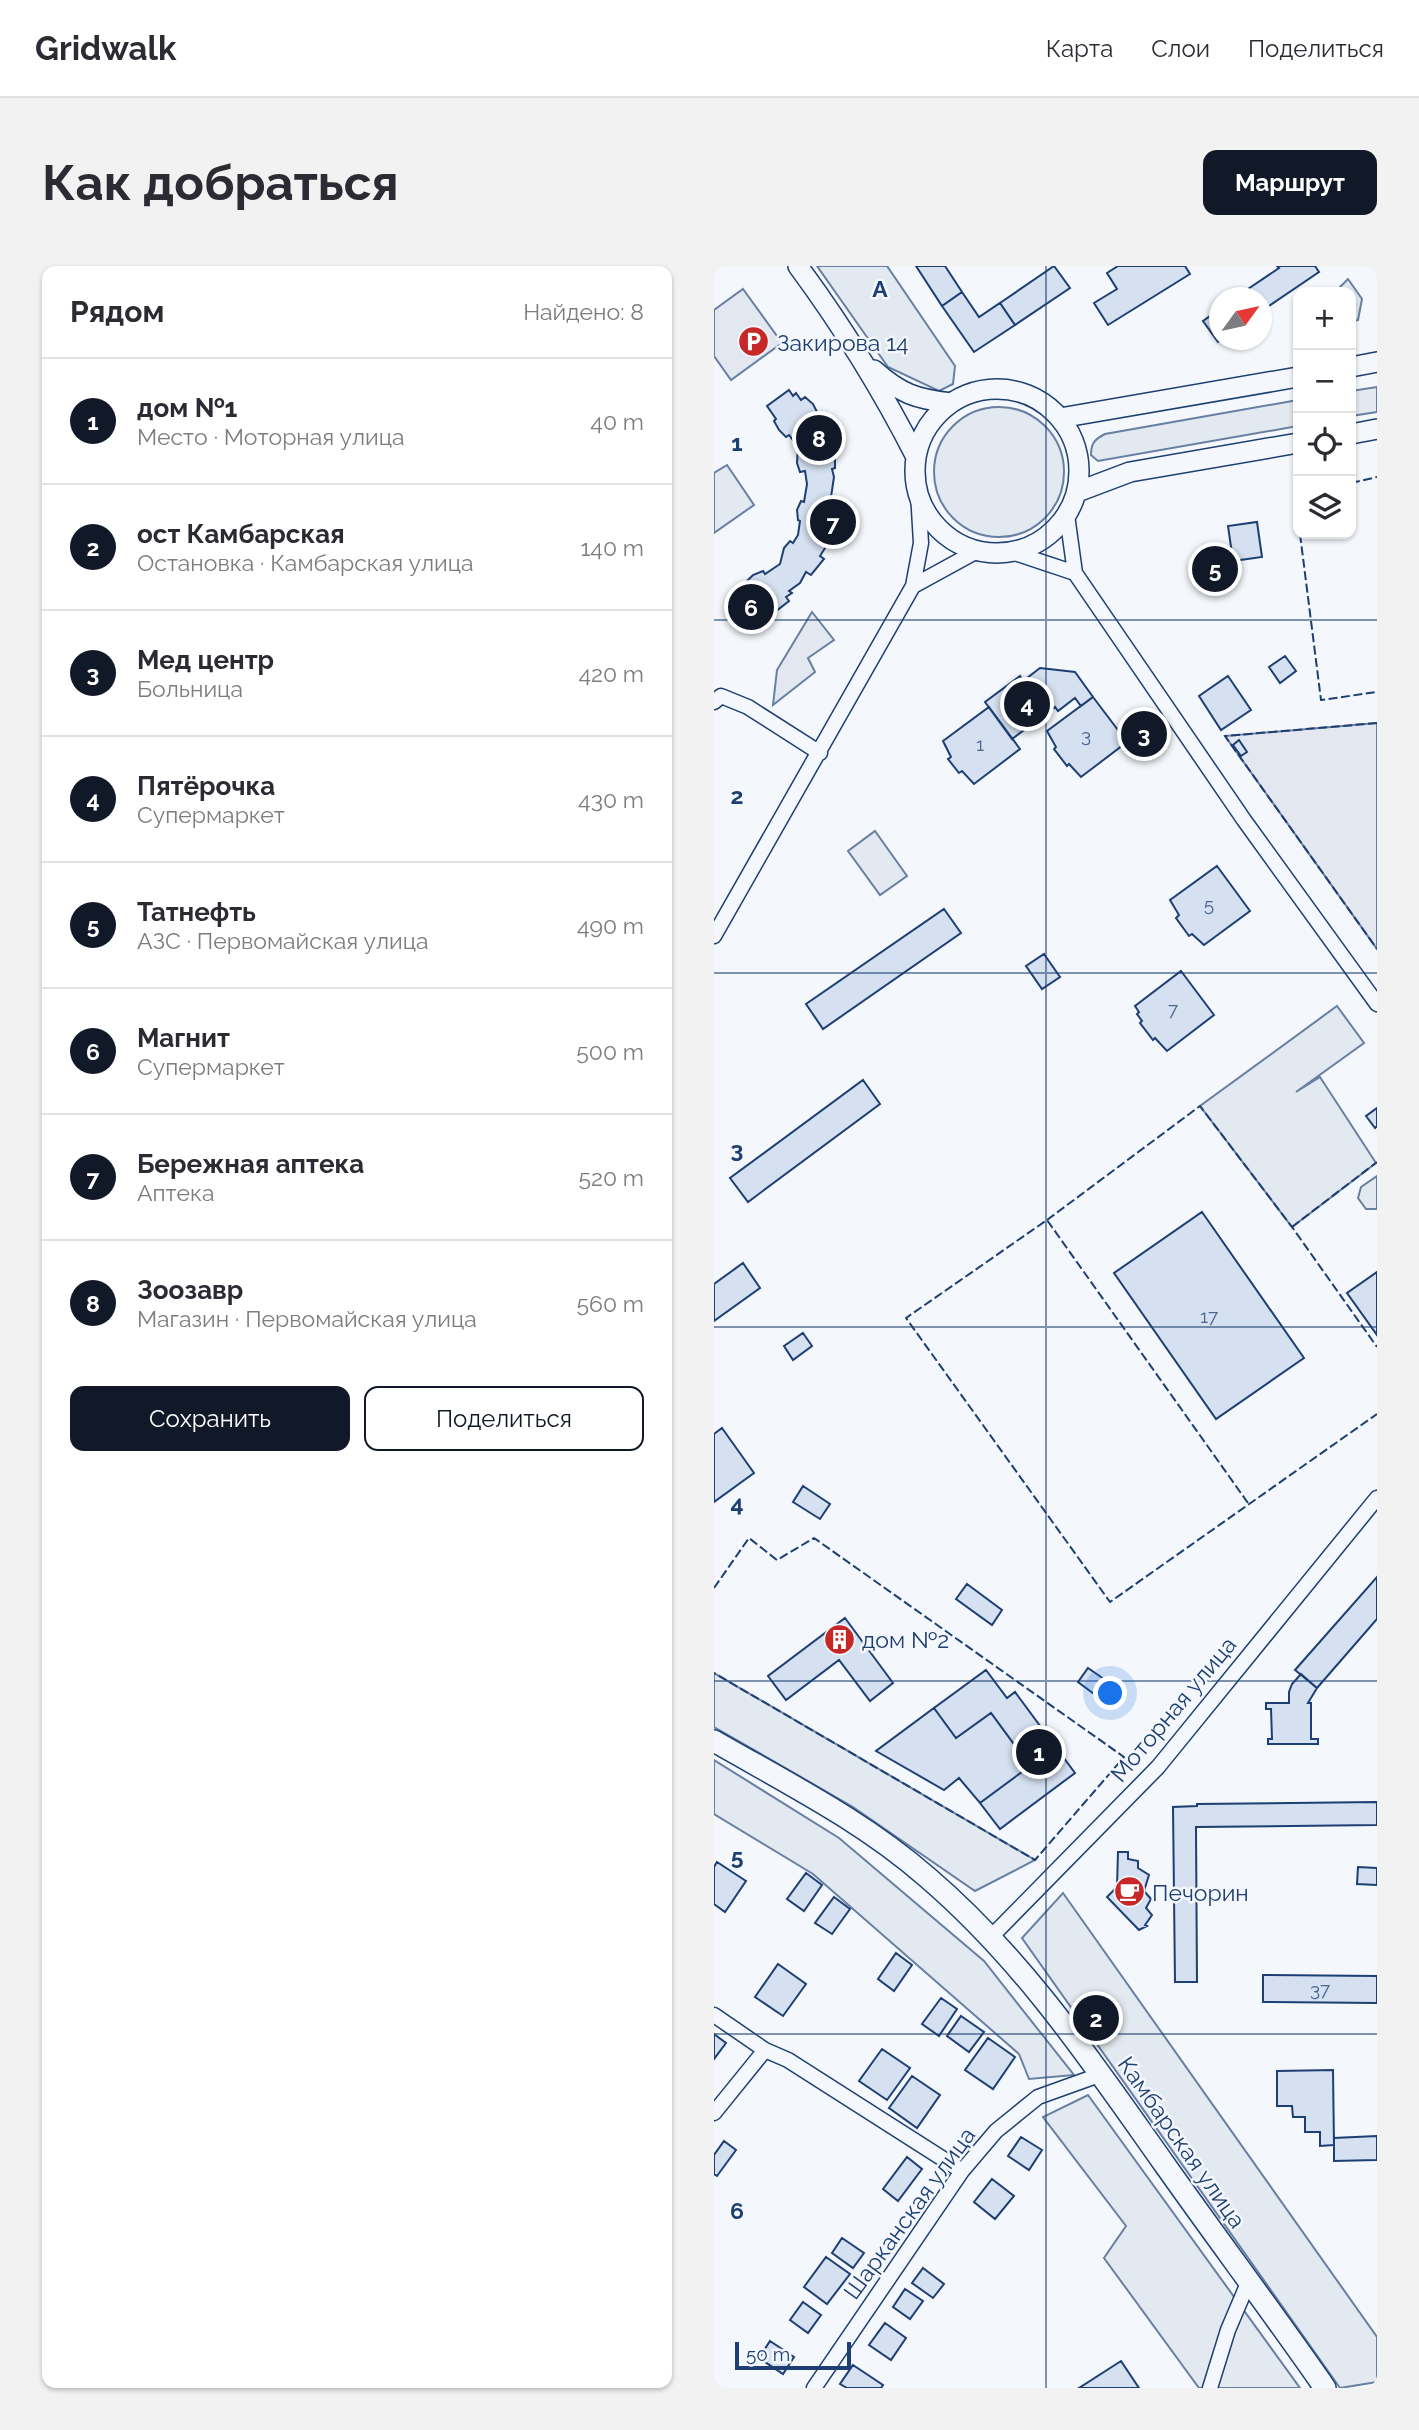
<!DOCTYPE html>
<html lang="ru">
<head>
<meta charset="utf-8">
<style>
	body { margin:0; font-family:Raleway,sans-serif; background:#f2f2f3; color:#2b2b33 }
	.controls { position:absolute; right:21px; top:21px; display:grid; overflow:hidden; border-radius:14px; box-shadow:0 2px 5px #0004 }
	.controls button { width:63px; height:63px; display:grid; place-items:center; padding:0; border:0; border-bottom:2px solid #e1e1e2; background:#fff; color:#2b2b33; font:35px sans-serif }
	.compass { position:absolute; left:495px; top:21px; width:63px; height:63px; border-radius:50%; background:#fff; box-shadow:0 2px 5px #0004; rotate:57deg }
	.scale { position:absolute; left:21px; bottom:18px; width:116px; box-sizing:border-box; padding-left:7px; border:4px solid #1d3f73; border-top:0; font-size:19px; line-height:24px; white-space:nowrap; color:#1d3f73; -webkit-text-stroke:5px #f4f7fb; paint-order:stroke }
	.you { position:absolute; left:397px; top:1428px; width:24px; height:24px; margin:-18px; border:5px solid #fff; border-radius:50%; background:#1a73e8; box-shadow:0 0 0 10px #1a73e833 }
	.badge { display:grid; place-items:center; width:46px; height:46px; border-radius:50%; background:#111827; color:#fff; font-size:23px; font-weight:700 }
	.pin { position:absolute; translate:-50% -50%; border:4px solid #fff; box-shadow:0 2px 7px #0006 }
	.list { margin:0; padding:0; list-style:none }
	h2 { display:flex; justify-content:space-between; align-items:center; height:91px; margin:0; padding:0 28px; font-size:30px }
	h2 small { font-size:23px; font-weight:400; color:#7c7c81 }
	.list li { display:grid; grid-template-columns:46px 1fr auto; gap:21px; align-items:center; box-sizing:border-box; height:126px; padding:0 28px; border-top:2px solid #e1e1e2 }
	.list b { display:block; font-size:26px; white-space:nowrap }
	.list p { margin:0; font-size:23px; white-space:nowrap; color:#7c7c81 }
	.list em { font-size:23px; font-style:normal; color:#7c7c81 }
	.actions { display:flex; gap:14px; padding:21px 28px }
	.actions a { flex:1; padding:16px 0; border:2px solid #111827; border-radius:14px; text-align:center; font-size:24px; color:#111827 }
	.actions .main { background:#111827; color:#fff }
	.icon { flex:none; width:38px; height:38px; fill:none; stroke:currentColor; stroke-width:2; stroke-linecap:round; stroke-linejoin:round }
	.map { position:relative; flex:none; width:663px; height:2122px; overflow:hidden; border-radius:14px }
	header { display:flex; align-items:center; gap:42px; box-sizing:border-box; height:98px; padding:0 35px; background:#fff; border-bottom:2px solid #e1e1e2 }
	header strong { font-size:33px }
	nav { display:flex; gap:38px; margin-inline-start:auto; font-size:24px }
	.intro { display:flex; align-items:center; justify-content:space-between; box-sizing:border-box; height:168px; padding:0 42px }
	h1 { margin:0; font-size:49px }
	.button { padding:18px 32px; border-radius:14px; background:#111827; color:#fff; font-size:24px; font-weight:700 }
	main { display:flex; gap:42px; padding:0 42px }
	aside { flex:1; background:#fff; border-radius:14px; box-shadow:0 2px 5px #0004 }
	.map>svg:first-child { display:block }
</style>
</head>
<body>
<header>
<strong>Gridwalk</strong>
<nav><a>Карта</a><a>Слои</a><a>Поделиться</a></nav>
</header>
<div class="intro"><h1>Как добраться</h1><a class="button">Маршрут</a></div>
<main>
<aside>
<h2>Рядом<small>Найдено: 8</small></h2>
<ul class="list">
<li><span class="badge">1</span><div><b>дом №1</b><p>Место · Моторная улица</p></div><em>40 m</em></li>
<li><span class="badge">2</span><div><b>ост Камбарская</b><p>Остановка · Камбарская улица</p></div><em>140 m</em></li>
<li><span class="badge">3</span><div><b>Мед центр</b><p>Больница</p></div><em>420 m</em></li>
<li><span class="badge">4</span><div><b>Пятёрочка</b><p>Супермаркет</p></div><em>430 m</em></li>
<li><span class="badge">5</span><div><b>Татнефть</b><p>АЗС · Первомайская улица</p></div><em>490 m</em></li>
<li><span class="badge">6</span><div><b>Магнит</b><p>Супермаркет</p></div><em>500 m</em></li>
<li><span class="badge">7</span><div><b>Бережная аптека</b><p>Аптека</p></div><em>520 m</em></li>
<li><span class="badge">8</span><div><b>Зоозавр</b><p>Магазин · Первомайская улица</p></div><em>560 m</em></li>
</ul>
<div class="actions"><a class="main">Сохранить</a><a>Поделиться</a></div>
</aside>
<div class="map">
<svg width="663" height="2122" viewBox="0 0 663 2122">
	<rect width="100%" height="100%" fill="#f4f7fb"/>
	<path fill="#e3e9f0" stroke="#687fa3" stroke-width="2" d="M103 0H173L241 100 239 118 225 125 174 101Z
		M663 121V146L637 150V125Z
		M584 134V160L384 195 377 189C377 177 381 173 391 168Z
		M220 206a65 65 0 1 1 130 0a65 65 0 1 1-130 0Z
		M13 199 40 239 0 267V207Z
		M161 565 193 610 166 629 134 585Z
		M623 740 650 777 582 826 606 811 662 897 578 961 486 840Z
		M663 910V943H652L644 932 647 921Z
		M0 1407 321 1594 261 1625 139 1541 0 1461Z
		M0 1494 125 1572 270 1695 360 1809 315 1813 305 1788 99 1608 0 1548Z
		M349 1627 663 2071V2116L626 2122 308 1672Z
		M374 1829 586 2122H485L390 1992 412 1960 329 1851Z"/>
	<path fill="#e3e8f0" stroke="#687fa3" stroke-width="2" d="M634 13 648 33 644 54 637 56V26H621Z
		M29 23 68 77 17 114 0 90V44Z
		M98 346 120 374 94 392 101 406 59 439 63 404Z
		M663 457V683L511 470Z"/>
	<path fill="#d5e0f0" stroke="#1d3f73" stroke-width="2" d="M202 0H231L248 26 228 40Z
		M340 0 356 22 301 59 286 37Z
		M404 0H471L476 8 394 59 380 37 403 23 393 7Z
		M563 0H601L605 6 549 44 548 32H540L534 23 565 2Z
		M534 23 540 32H523Z
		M248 26 265 51 286 37 301 59 260 86 228 40Z
		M506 43 507 74 504 76 489 55Z
		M75 124 79 130 82 127 87 134 91 131 99 138 104 148 100 151 105 157 101 160 112 180 117 178 121 191V202L118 203 120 211 117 231H122L121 239 126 240V252L123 261 118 260 117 268 113 267 109 277 113 279 106 290 110 293 97 309 92 306 86 317 75 325 78 327 72 331 75 335 57 349 54 345 46 350 44 347 39 351 23 328 34 320 32 316 39 309 49 305 51 308 66 298 70 282 76 275 79 277 84 269 86 255 84 254 83 244 87 235 90 236 93 218 91 205 86 206 83 197 84 181 75 169 72 171 65 164 60 155 62 153 53 140Z
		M543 256 548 291 519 295 514 260Z
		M571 390 582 405 566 417 555 401Z
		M326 402 361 406 379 431 367 440 361 432 344 445 341 441 298 473 271 436 306 410 309 415Z
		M514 410 537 444 507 464 485 430Z
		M379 431 413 476 367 511 355 498 353 500 340 483 342 481 333 465Z
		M275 441 306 483 260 518 248 505 245 507 234 493 237 491 229 475Z
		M525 474 533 486 527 490 519 479Z
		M503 600 536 645 490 679 478 668 475 670 462 652 465 649 456 634Z
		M230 643 247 667 109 763 92 738Z
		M330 688 346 711 328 723 312 700Z
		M467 705 500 749 453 785 441 772 439 774 426 757 428 755 423 748 425 746 421 740Z
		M149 814 166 838 34 936 16 912Z
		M663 842V860L661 862 652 850Z
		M488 946 590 1092 502 1153 400 1007Z
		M29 997 46 1022 0 1055V1018Z
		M663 1006V1069L633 1027Z
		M89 1067 98 1080 79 1094 70 1080Z
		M8 1162 40 1207 0 1236V1168Z
		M89 1220 116 1238 106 1253 79 1236Z
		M663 1311V1353L603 1422 581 1404Z
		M253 1318 288 1344 278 1359 242 1333Z
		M131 1352 179 1417 156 1435 125 1394 72 1434 54 1410Z
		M374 1402 410 1427 399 1442 364 1416Z
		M272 1404 293 1432 301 1426 361 1507 286 1563 266 1537 316 1500 277 1447 242 1472 220 1442Z
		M587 1408 603 1422 594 1437H597V1473H604V1478H554V1473H558L557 1443H552V1437H575V1426L578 1418Z
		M220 1442 242 1472 277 1447 316 1500 266 1537 245 1512 230 1524 162 1485Z
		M663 1536V1559L482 1561 483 1716H461L459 1541 483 1540V1538Z
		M404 1586H414V1593L424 1595V1602L435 1609 430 1625 437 1633 432 1642 438 1649 431 1659 433 1660 425 1664 393 1631 403 1621Z
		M3 1596 32 1615 11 1646 0 1638V1601Z
		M644 1601 663 1602V1619L643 1618Z
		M92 1607 108 1619 90 1645 73 1633Z
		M120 1631 136 1643 118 1668 101 1657Z
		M182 1687 198 1699 180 1725 164 1713Z
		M64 1698 92 1718 69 1750 41 1731Z
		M549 1709 663 1710V1737L549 1736Z
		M227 1732 243 1743 225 1770 208 1758Z
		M247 1750 270 1766 255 1786 233 1770Z
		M0 1768 12 1777 0 1793Z
		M274 1772 301 1791 279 1823 251 1804Z
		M168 1783 196 1802 173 1834 145 1815Z
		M619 1804 620 1879 606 1880V1866H591V1851H579L578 1840H563V1805Z
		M198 1810 226 1829 203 1862 175 1842Z
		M663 1870V1894L620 1895V1872Z
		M307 1871 328 1884 315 1904 294 1890Z
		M10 1875 22 1884 3 1910 0 1908V1889Z
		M193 1891 208 1903 184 1935 169 1923Z
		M278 1913 300 1930 281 1953 260 1936Z
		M128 1972 150 1987 139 2002 118 1987Z
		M112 1991 136 2008 113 2038 90 2021Z
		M209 2002 230 2018 219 2032 198 2017Z
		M191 2023 209 2035 196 2053 179 2041Z
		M89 2036 107 2049 94 2067 76 2054Z
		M171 2057 192 2072 177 2094 155 2079Z
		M56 2075 80 2091 69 2108 45 2092Z
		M407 2095 425 2122H365Z
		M139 2099 169 2119 167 2122H133L126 2118Z"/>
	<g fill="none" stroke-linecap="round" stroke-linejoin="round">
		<defs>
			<path id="minor" d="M353 249 361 307 530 554 663 738
				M298 286 361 307
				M199 320 263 285
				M0 436 7 430 34 441 106 487
				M0 670 199 320 207 277 204 227
				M277 1671 444 1501 663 1232
				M0 1749 51 1784
				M0 1847 51 1784 74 1794 248 1905
				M100 2122 248 1905 282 1865 324 1831 388 1808
				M496 2122 514 2064 534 2017"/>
			<path id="secondary" d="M84 0C129 61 168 124 202 191
				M637 101 663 96
				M160 104C187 128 202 133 237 137
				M201 205a82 82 0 1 1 164 0a82 82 0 1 1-164 0Z
				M346 152 584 111
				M637 168 663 163
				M363 226 416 206 584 177"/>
			<path id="primary" d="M0 1475C73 1517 149 1555 213 1611 310 1694 378 1796 451 1899 504 1974 559 2047 611 2122"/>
		</defs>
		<use href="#minor" stroke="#1d3f73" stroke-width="17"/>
		<use href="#secondary" stroke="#1d3f73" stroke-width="22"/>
		<use href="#primary" stroke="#1d3f73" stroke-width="24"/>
		<use href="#minor" stroke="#f4f7fb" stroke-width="14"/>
		<use href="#secondary" stroke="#f4f7fb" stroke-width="19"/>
		<use href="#primary" stroke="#f4f7fb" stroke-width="21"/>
		<path stroke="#1d3f73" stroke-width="2" stroke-dasharray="9 3.5" stroke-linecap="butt" d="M637 217 663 211
			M584 227H580L584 258
			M586 268 607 434 663 426
			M663 457 511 470 663 683
			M333 954 486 840 578 961 663 1081
			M578 961 663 896
			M534 1237 333 954 192 1052 396 1336 663 1148
			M0 1322 35 1272 63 1294 100 1272 410 1491 321 1594 0 1407"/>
	</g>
	<path fill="none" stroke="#1d3f73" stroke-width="2" stroke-opacity="0.55" d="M332 0V2122M0 354H663M0 707H663M0 1061H663M0 1415H663M0 1768H663"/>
	<defs>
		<symbol id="parking-disc" viewBox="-11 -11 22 22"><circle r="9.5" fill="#c62828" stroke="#f4f7fb"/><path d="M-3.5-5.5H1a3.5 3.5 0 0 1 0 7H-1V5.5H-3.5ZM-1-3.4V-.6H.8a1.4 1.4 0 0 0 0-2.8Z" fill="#fff"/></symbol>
		<symbol id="building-disc" viewBox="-11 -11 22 22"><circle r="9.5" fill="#c62828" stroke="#f4f7fb"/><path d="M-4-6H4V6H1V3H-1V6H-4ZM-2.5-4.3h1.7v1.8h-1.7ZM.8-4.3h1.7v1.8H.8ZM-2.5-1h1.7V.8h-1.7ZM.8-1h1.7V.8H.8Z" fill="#fff"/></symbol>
		<symbol id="cafe-disc" viewBox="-11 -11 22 22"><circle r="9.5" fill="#c62828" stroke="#f4f7fb"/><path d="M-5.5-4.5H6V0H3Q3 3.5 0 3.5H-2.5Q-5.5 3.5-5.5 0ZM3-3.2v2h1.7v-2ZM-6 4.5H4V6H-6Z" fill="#fff"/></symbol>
	</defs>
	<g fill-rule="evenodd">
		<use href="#parking-disc" x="22" y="58" width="35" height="35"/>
		<use href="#building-disc" x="108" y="1356" width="35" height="35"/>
		<use href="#cafe-disc" x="398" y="1608" width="35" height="35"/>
	</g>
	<g text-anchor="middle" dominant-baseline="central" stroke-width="5" stroke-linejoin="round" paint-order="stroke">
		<g font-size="19" fill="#4b6792">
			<text x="372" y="469">3</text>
			<text x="266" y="478">1</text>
			<text x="495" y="638">5</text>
			<text x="459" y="743">7</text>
			<text x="495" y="1050">17</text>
			<text x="606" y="1723">37</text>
		</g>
		<g font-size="23" fill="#1d3f73" stroke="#f4f7fb" text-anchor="start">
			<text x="63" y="76">Закирова 14</text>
			<text x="148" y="1373">дом №2</text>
			<text x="438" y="1626">Печорин</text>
		</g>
		<g font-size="23" fill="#1d3f73" stroke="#f4f7fb">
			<text transform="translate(459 1443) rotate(-50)">Моторная улица</text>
			<text transform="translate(468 1876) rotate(55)">Камбарская улица</text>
			<text transform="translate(195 1947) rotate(-54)">Шарканская улица</text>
		</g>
	</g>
	<g font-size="23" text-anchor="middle" font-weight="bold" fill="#1d3f73" stroke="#f4f7fb" stroke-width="5" stroke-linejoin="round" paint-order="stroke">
		<text x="166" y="31">A</text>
		<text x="23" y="185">1</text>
		<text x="23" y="538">2</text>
		<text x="23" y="892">3</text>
		<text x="23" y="1246">4</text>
		<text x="23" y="1599">5</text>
		<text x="23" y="1953">6</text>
	</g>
</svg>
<div class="controls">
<button>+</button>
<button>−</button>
<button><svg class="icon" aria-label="locate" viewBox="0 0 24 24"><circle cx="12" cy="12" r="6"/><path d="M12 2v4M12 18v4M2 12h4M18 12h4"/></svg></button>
<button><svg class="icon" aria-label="layers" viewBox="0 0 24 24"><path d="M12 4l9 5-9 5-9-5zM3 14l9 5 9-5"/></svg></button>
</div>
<svg class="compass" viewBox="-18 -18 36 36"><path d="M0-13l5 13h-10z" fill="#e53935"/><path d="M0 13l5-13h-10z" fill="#7c7c81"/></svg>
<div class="scale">50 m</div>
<div class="you"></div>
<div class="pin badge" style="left:325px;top:1486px">1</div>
<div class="pin badge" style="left:382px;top:1752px">2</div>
<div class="pin badge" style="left:430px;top:468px">3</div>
<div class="pin badge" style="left:313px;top:438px">4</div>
<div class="pin badge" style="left:501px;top:303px">5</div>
<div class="pin badge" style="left:37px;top:341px">6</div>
<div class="pin badge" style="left:119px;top:256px">7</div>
<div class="pin badge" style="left:105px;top:172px">8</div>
</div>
</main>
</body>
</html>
